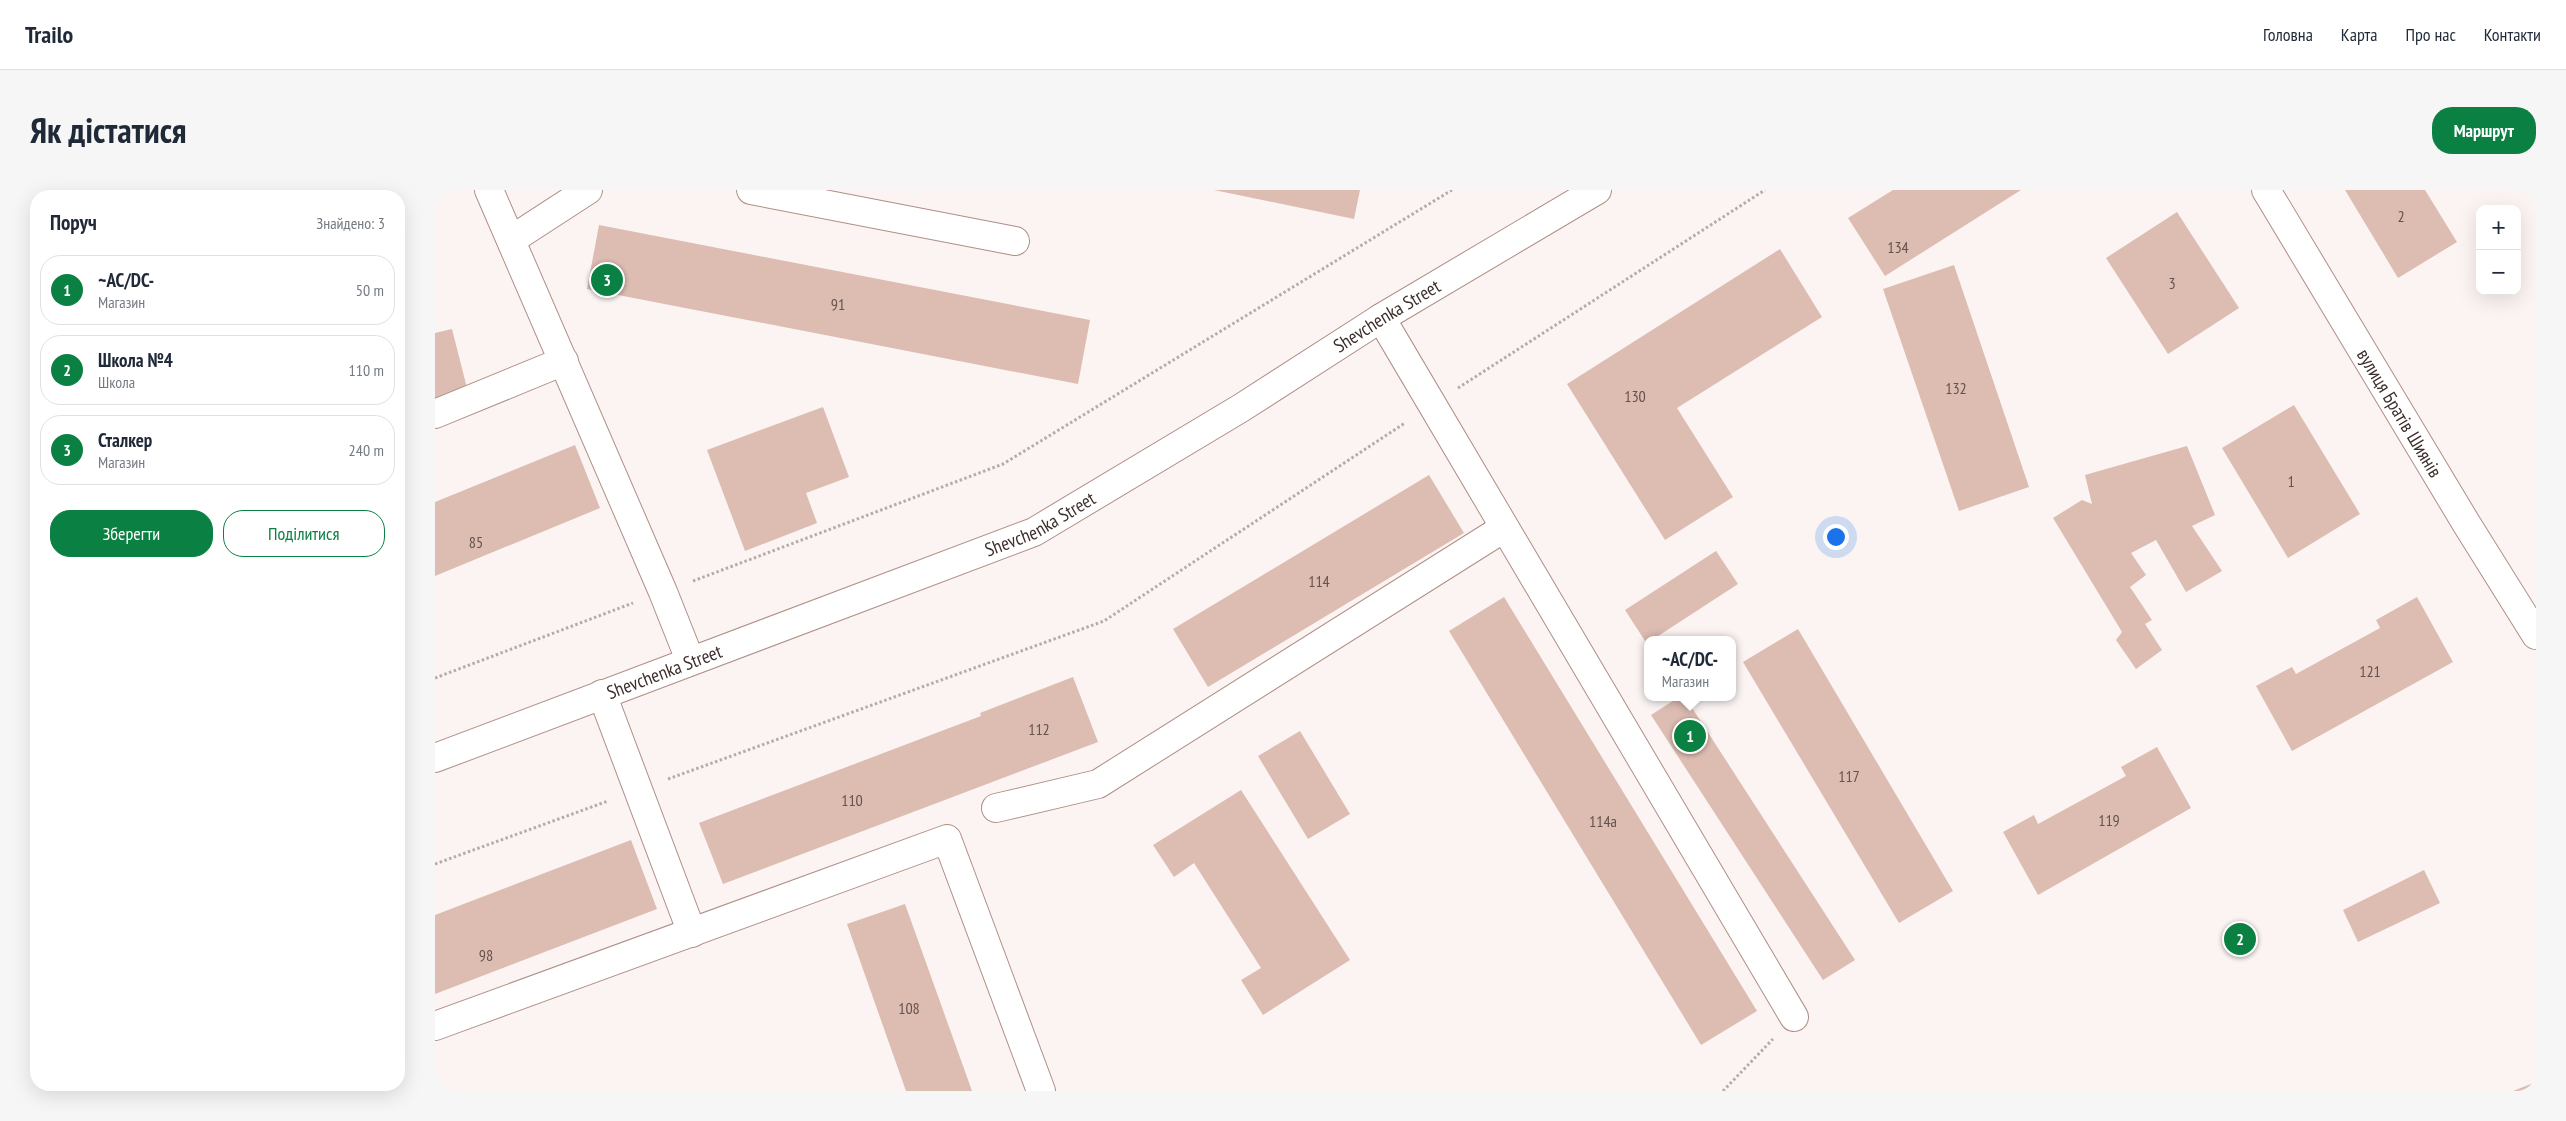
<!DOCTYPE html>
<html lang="uk">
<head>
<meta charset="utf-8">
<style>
	body { margin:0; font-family:"PT Sans Narrow",sans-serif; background:#f6f6f7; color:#1f2937 }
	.controls { position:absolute; right:15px; top:15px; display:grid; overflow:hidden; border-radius:10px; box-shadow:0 5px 20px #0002 }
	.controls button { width:45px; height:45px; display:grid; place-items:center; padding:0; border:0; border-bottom:1px solid #e0e1e3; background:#fff; color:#1f2937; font:25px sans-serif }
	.you { position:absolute; left:1400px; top:346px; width:18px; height:18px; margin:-12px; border:4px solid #fff; border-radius:50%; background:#1a73e8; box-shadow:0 0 0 8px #1a73e833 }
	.badge { display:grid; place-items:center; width:32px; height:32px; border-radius:50%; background:#0b8043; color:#fff; font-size:16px; font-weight:700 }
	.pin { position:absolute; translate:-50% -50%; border:2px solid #fff; box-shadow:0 1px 5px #0006 }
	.popup { position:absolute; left:1209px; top:446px; width:92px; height:65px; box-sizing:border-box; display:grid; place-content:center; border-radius:10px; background:#fff; filter:drop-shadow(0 1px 4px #0005); font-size:16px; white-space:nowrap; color:#747a83 }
	.popup b { font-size:19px; color:#1f2937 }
	.popup::after { content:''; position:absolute; left:50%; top:100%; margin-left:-10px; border:10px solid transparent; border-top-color:#fff }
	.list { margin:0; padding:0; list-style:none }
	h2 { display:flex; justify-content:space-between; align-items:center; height:65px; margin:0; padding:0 20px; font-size:21px }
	h2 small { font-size:16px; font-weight:400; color:#747a83 }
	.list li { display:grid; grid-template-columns:32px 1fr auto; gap:15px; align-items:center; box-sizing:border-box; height:70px; margin:0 10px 10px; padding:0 10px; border:1px solid #e0e1e3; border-radius:20px }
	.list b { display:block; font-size:19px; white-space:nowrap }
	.list p { margin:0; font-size:16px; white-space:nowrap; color:#747a83 }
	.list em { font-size:16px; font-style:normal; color:#747a83 }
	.actions { display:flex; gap:10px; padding:15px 20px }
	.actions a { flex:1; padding:11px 0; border:1px solid #0b8043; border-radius:20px; text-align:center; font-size:18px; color:#0b8043 }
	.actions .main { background:#0b8043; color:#fff }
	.map { position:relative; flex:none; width:2101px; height:901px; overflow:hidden; border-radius:20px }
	header { display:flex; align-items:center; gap:30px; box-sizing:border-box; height:70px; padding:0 25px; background:#fff; border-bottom:1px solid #e0e1e3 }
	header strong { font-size:24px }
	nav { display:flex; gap:28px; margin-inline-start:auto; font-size:18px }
	.intro { display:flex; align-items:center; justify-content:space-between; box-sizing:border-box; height:120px; padding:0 30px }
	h1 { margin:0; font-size:35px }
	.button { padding:12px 22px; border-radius:20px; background:#0b8043; color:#fff; font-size:18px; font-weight:700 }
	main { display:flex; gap:30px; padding:0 30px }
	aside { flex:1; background:#fff; border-radius:20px; box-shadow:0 5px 20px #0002 }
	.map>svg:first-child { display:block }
</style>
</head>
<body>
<header>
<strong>Trailo</strong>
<nav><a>Головна</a><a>Карта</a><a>Про нас</a><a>Контакти</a></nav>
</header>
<div class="intro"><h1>Як дістатися</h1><a class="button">Маршрут</a></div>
<main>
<aside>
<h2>Поруч<small>Знайдено: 3</small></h2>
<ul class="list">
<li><span class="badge">1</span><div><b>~AC/DC-</b><p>Магазин</p></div><em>50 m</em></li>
<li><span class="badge">2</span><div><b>Школа №4</b><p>Школа</p></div><em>110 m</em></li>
<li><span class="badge">3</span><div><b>Сталкер</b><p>Магазин</p></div><em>240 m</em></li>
</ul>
<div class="actions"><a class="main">Зберегти</a><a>Поділитися</a></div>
</aside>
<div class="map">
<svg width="2101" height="901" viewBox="0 0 2101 901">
	<rect width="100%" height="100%" fill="#fbf4f2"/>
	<path fill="#ddbcb2" d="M779 0H925L919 29Z
		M1458 0H1586L1450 86 1413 28Z
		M1910 0H1990L2022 52 1963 88Z
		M1742 22 1804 118 1733 164 1671 68Z
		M164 35 655 130 643 194 152 99Z
		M1345 59 1387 127 1242 218 1298 307 1230 350 1132 194Z
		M1519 75 1594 297 1524 321 1448 99Z
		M17 139 33 202 0 211V143Z
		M1859 215 1925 324 1853 368 1787 258Z
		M388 217 414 287 371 303 382 333 310 361 272 260Z
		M140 255 165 318 0 386V312Z
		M1752 256 1780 325 1757 336 1787 381 1751 402 1721 350 1696 363 1711 385 1695 397 1717 430 1710 434 1727 460 1701 479 1681 450 1687 442 1618 328 1647 310 1657 314 1650 285Z
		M994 285 1029 343 773 497 738 439Z
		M1281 361 1303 394 1217 450H1212V454L1190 420Z
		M1069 407 1322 821 1266 855 1014 441Z
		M1982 407 2018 472 1857 561 1821 496 1857 477 1861 484 1945 438 1941 430Z
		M1363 439 1518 701 1464 733 1308 472Z
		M638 487 663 552 288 694 264 633 546 526 545 523Z
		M1244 507H1250L1420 770 1388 790 1216 525Z
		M865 541 915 624 873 649 823 566Z
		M1722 557 1756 618 1603 705 1568 642 1599 625 1603 634 1691 586 1686 577Z
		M806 600 915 770 828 825 806 790 826 778 759 673 739 687 718 655Z
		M196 650 222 719 0 804V725Z
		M1989 680 2005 713 1923 752 1908 720Z
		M470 714 537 901H471L412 734Z
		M2101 892V901H2078Z"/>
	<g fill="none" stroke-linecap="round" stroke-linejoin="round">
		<defs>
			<g id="minor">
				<path d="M54 0 228 402 255 470"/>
				<path d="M316 0 580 51"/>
				<path id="s1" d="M1831 0 2031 333 2101 445"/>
				<path d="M76 50 153 0"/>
				<path d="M946 128 1359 827"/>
				<path d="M0 224 129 171"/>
				<path d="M167 504 257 743"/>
				<path id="s2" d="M0 568 599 342 806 218 946 128 1162 0"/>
				<path d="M561 618 663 594 1069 338"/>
				<path d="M0 836 512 649 606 901"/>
			</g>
		</defs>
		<use href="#minor" stroke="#af8f85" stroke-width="30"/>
		<path stroke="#b5acaa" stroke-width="3" stroke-dasharray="2.5 2.5" stroke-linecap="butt" d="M1023 198 1330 0
			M258 391 568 274 1017 0
			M0 488 198 413
			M233 589 669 431 970 233
			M0 674 173 611
			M1288 901 1338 849"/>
		<use href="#minor" stroke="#fff" stroke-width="28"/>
	</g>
	<g text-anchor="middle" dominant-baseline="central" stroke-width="4.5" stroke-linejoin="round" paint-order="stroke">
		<g font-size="16" fill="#64524d">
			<text x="1966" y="26">2</text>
			<text x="1463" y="57">134</text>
			<text x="1737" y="93">3</text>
			<text x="403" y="114">91</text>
			<text x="1521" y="198">132</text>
			<text x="1200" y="206">130</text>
			<text x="1856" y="291">1</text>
			<text x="41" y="352">85</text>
			<text x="884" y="391">114</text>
			<text x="1935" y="481">121</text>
			<text x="604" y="539">112</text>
			<text x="1414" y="586">117</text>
			<text x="417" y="610">110</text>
			<text x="1674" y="630">119</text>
			<text x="1168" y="631">114а</text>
			<text x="51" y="765">98</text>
			<text x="474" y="818">108</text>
		</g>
		<g font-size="19" fill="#3c2f2b" stroke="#fbf4f2">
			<text stroke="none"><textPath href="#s2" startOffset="1054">Shevchenka Street</textPath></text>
			<text stroke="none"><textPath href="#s1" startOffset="260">вулиця Братів Шиянів</textPath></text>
			<text stroke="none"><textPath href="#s2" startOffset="649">Shevchenka Street</textPath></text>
			<text stroke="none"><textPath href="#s2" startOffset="245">Shevchenka Street</textPath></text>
		</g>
	</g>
</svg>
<div class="controls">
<button>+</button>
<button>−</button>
</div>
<div class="you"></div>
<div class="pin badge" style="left:1255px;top:546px">1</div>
<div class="popup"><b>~AC/DC-</b>Магазин</div>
<div class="pin badge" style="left:1805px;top:749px">2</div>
<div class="pin badge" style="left:172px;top:90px">3</div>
</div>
</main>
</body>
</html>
